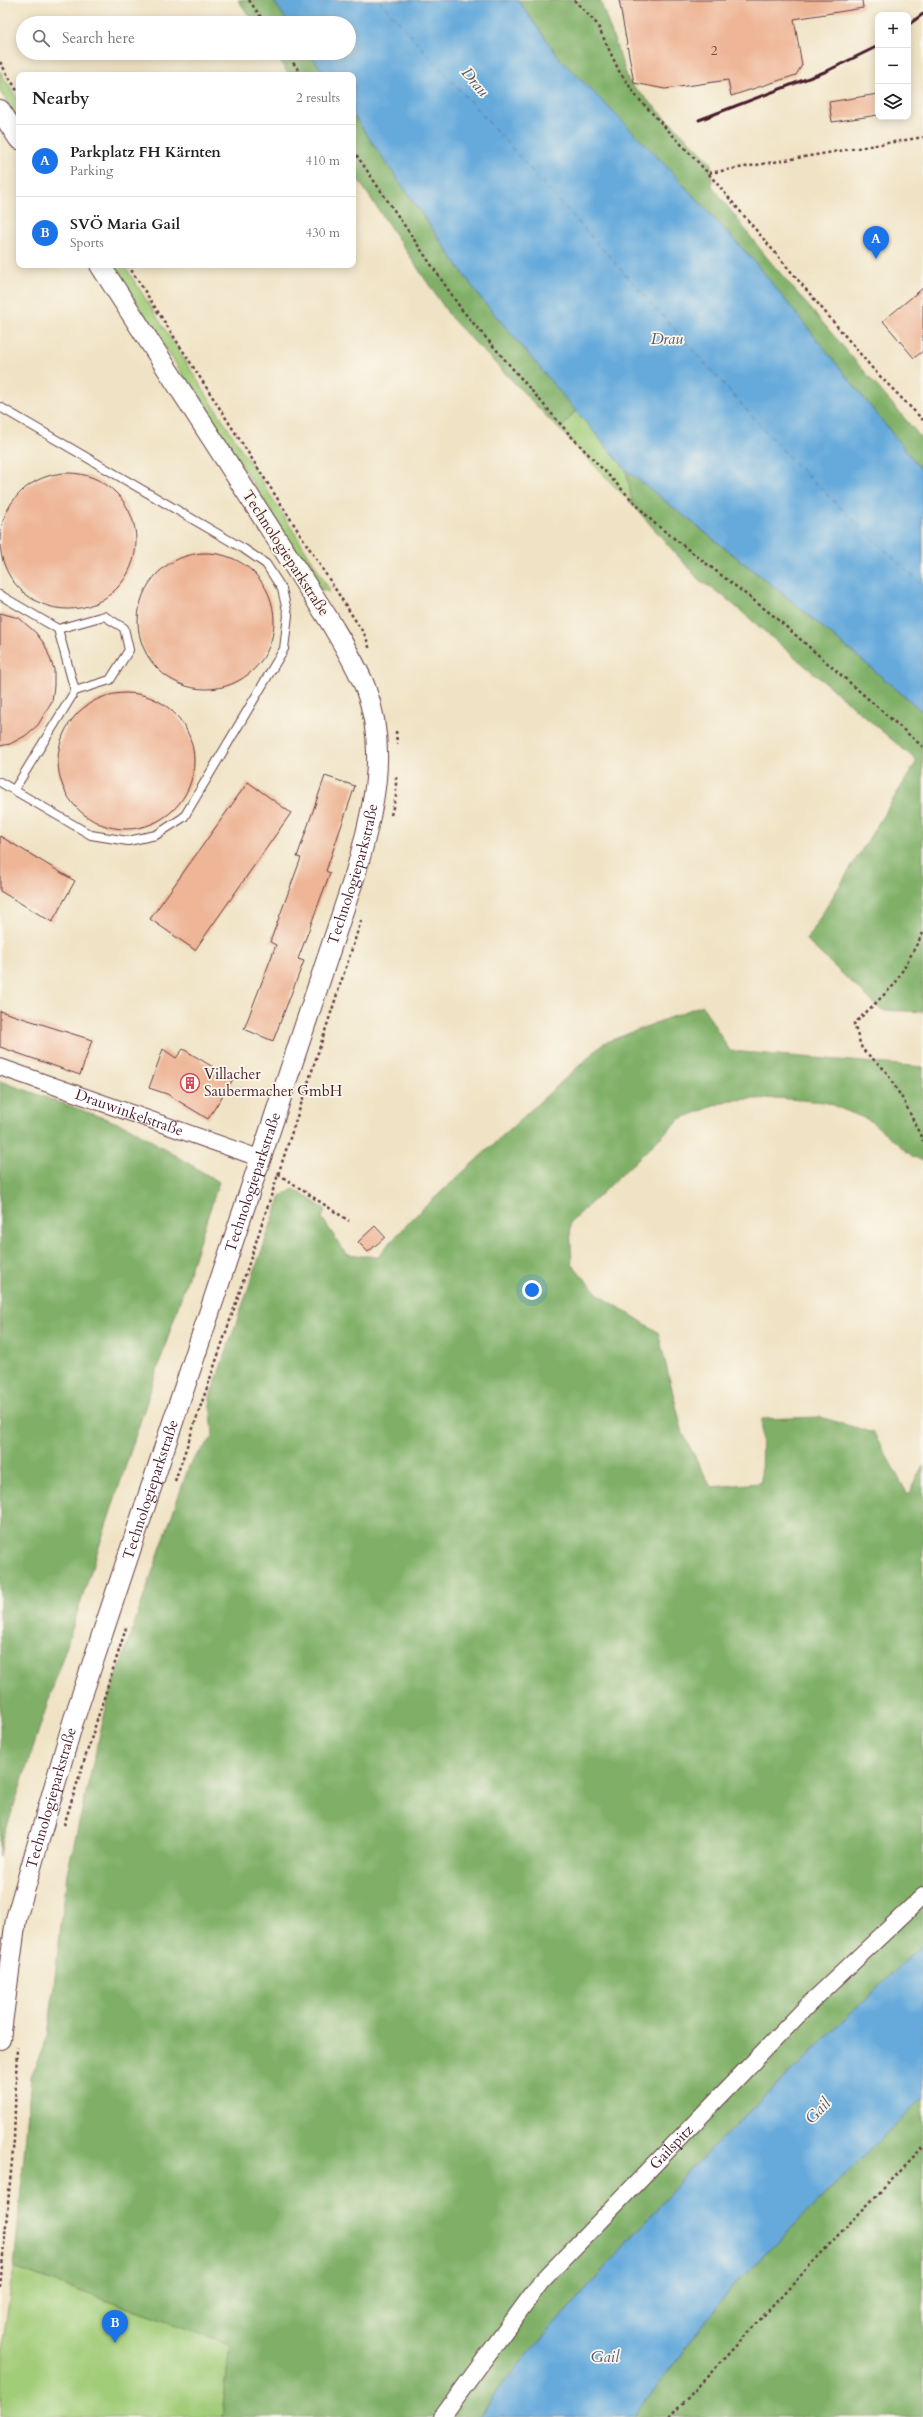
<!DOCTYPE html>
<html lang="en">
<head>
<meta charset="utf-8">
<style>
	body { margin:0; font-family:Cardo,serif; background:#f2f2f2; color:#222 }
	.controls { position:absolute; right:12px; top:12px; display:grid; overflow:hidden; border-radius:8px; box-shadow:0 2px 10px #0003 }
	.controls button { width:36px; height:36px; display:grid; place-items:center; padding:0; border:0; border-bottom:1px solid #e0e0e0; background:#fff; color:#222; font:20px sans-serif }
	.you { position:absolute; left:532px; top:1290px; width:14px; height:14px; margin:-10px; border:3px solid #fff; border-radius:50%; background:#1a73e8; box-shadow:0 0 0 6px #1a73e833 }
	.badge { display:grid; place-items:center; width:26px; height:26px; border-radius:50%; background:#1a73e8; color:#fff; font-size:13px; font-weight:700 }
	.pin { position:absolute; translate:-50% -33px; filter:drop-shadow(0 1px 2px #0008) }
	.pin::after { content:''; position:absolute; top:21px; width:14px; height:12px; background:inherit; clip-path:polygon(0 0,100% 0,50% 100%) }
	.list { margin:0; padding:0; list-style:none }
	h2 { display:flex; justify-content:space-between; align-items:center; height:52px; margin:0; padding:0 16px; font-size:17px }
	h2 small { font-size:13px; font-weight:400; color:#767676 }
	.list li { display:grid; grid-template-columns:26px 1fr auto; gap:12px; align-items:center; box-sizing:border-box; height:72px; padding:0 16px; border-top:1px solid #e0e0e0 }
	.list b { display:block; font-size:15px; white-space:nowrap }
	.list p { margin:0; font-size:13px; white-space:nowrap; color:#767676 }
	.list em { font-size:13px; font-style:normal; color:#767676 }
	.icon { flex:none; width:22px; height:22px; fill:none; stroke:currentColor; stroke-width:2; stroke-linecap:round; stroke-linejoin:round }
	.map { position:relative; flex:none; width:923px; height:2417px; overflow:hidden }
	.search { position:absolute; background:#fff; box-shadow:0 2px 10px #0003; left:16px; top:16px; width:340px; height:44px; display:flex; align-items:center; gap:10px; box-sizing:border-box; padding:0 14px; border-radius:22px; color:#767676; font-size:15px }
	.panel { position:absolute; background:#fff; box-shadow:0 2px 10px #0003; left:16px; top:72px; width:340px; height:196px; border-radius:8px }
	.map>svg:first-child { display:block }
</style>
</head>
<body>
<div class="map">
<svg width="923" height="2417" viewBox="0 0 923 2417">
	<rect width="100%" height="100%" fill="#fbf7ec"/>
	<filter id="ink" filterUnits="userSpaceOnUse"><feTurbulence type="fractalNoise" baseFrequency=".025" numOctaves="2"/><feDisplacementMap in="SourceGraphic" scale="8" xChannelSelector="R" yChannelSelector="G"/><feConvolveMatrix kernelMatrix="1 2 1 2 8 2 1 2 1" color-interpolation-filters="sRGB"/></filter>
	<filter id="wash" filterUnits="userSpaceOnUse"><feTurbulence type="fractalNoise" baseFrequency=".012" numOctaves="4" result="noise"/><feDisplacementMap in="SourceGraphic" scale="16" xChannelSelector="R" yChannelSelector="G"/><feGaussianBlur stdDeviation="0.9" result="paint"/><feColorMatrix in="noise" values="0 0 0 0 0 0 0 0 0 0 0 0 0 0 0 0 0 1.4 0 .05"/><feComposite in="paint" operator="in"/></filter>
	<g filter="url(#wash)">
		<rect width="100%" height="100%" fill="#f0e3c5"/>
		<path fill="#a1cc78" stroke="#767652" d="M0 71 19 102V121L0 91Z
			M112 265H124L313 562 329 589V592L321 589Z
			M576 410 626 470 633 505 560 430Z
			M14 2268 230 2344 222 2417H1L3 2341Z"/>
		<path fill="#80b068" stroke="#65684a" d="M238 0H273L289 23H254Z
			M518 0H600L629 82 711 162 712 186 763 253 923 440V472L754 261 651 150 560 59Z
			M275 53H310L325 75H289Z
			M353 115 479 296 576 410 560 430 452 319 353 172Z
			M626 470 793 602 923 712V1012L881 1010 806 940 917 761 722 595 699 580 633 505Z
			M702 1005 730 1051 923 1067V1161L912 1156 871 1121 825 1102 778 1098 729 1100 680 1119 570 1223 572 1264 598 1294 658 1332 683 1434 711 1487 761 1483 762 1419 820 1417 874 1433 908 1495 923 1465V1944L697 2163 502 2384 480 2417H222L230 2344 14 2268 31 2076 48 2036 67 1873 108 1700 190 1463 213 1437 210 1397 281 1196 294 1189 325 1209 322 1218 346 1254 377 1257 415 1216 604 1043Z
			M0 1081 129 1127 219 1182 3 1839 0 1856Z
			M923 2097V2417H633L732 2287Z"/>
		<path fill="#66aadb" stroke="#586483" d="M273 0H518L560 59 651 150 754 261 923 472V712L793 602 626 470 479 296 353 115V75H325L310 53H349V23H289Z
			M923 1944V2097L732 2287 633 2417H480L502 2384 697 2163Z"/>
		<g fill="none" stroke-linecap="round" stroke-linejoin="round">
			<path stroke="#555771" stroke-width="1" stroke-dasharray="5 4" stroke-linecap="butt" d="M379 0 797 466 923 586"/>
		</g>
		<g id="blocks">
			<path fill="#eeb596" d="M619 0H862L863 8 794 19 802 65 796 75 731 96 728 80 665 89 634 83Z
				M878 94V115L832 122 829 102Z
				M923 288V351L914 358 883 321Z
				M0 541a68 68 0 1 1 136 0a68 68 0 1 1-136 0Z
				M138 621a68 68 0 1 1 136 0a68 68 0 1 1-136 0Z
				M0 613 19 618 36 633 45 645 54 669V686L52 701 38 725 25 736 10 744 0 746Z
				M58 761a68 68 0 1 1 136 0a68 68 0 1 1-136 0Z
				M325 776 355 786 326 871 330 873 298 959 304 961 273 1041 244 1029 276 945 270 942 301 858 297 857Z
				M248 782 291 813 195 950 150 919Z
				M0 836 75 881 52 922 0 891Z
				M0 1011 92 1040 80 1075 0 1047Z
				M163 1049 176 1058 183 1049 233 1079 208 1119 167 1094 149 1088Z
				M375 1226 385 1237 368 1252 358 1242Z"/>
		</g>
	</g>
	<g filter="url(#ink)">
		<use href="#blocks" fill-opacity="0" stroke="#633c42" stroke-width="1"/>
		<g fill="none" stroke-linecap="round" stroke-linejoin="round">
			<defs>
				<path id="service" d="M0 407 244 549 266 564 282 589 288 615 284 649 184 817 156 835 128 841 91 835 0 782
					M0 595 58 629 104 616 124 628 129 650 110 680 75 691 14 790
					M58 629 75 691"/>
				<g id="minor">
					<path id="s1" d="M0 1067 259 1158"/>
					<path id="s2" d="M442 2417 541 2282 810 2003 923 1896"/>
				</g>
				<g id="tertiary">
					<path d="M0 110 19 139"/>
					<path id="s3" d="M0 2039 16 1919 73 1722 355 875C373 813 389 750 365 687 356 664 342 642 329 620L100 265"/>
				</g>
			</defs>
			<use href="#service" stroke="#633c42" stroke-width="10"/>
			<use href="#minor" stroke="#633c42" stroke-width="18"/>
			<use href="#tertiary" stroke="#633c42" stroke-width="22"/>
			<path stroke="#633c42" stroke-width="2.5" stroke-dasharray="3 3" stroke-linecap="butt" d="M249 0 265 23
				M574 0 597 24 619 71 637 97 708 173 873 369 923 420
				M286 53 302 75
				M0 62 19 94
				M353 150 462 310 570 435 653 522 775 617 923 747
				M709 173 923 137
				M128 265 366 637 370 650
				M396 731 397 744
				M391 815 396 796V777
				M923 933 895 984 854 1024 862 1049 885 1070 905 1103 923 1141
				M278 1174 349 1221
				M175 1481 238 1297 362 918
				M64 1825 126 1628
				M0 2287 14 2140 17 2047
				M670 2417 840 2233 923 2148"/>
			<use href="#service" stroke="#fff" stroke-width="8"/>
			<use href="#minor" stroke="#fff" stroke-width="16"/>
			<use href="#tertiary" stroke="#fff" stroke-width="20"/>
			<path stroke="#4a1f2b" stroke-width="3" d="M908 25 923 14
				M699 120 827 71 878 46"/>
		</g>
	</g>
	<defs>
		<symbol id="building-ring" viewBox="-11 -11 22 22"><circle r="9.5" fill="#fbf7ec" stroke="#d1495b" stroke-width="1.5"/><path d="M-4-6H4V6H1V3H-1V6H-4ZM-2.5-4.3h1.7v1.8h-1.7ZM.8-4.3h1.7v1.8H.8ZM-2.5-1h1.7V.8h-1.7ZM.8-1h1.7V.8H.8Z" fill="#d1495b"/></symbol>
	</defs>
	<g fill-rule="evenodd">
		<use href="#building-ring" x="179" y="1072" width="22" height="22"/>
	</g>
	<g text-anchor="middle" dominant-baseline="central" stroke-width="3.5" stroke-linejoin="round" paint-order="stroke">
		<g font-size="13" fill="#734446">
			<text x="714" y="51">2</text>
		</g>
		<g font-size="15" fill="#4a1f2b" stroke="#fbf7ec">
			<text transform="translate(286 553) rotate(57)">Technologieparkstraße</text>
			<text stroke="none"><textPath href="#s3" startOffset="1219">Technologieparkstraße</textPath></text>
			<text stroke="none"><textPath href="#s1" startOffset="137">Drauwinkelstraße</textPath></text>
			<text stroke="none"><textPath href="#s3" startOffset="895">Technologieparkstraße</textPath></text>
			<text stroke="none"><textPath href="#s3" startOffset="571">Technologieparkstraße</textPath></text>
			<text stroke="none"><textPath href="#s3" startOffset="247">Technologieparkstraße</textPath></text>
			<text stroke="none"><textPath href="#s2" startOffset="355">Gailspitz</textPath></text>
		</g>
		<g font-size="15" fill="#4a1f2b" stroke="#fbf7ec" text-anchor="start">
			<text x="204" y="1074">Villacher<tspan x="204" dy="17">Saubermacher GmbH</tspan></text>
		</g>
		<g font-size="16" font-style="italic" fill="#555771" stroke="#fbf7ec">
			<text transform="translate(475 82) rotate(50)">Drau</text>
			<text x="667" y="339">Drau</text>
			<text transform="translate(818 2111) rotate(-47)">Gail</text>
			<text x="605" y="2357">Gail</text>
		</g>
	</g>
</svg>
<div class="controls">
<button>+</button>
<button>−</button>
<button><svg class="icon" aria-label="layers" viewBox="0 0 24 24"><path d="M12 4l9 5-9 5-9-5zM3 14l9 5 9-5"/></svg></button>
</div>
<div class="you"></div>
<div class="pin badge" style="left:876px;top:259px">A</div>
<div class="pin badge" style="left:115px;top:2343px">B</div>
<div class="search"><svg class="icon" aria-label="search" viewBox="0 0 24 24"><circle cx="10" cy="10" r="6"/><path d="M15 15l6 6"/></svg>Search here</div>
<section class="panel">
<h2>Nearby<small>2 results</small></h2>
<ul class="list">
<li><span class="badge">A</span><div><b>Parkplatz FH Kärnten</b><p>Parking</p></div><em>410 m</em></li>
<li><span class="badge">B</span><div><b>SVÖ Maria Gail</b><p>Sports</p></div><em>430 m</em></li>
</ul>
</section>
</div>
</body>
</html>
